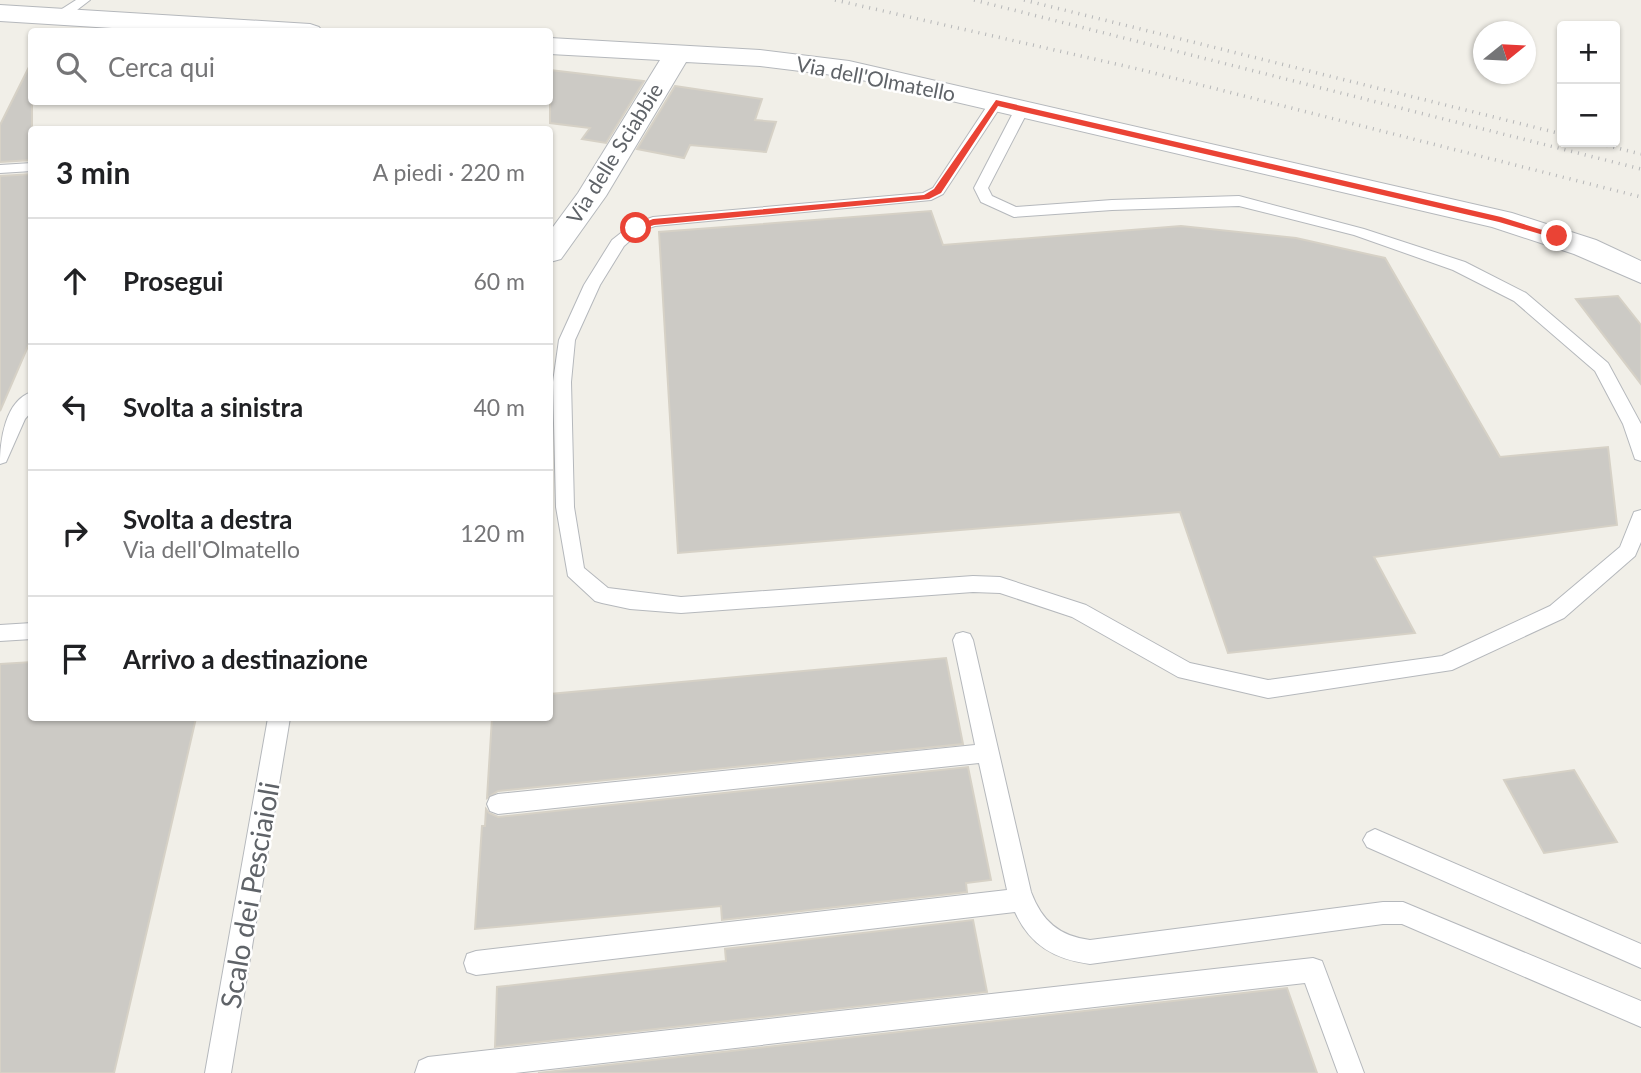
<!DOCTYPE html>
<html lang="it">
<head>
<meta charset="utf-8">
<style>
	body { margin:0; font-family:Lato,sans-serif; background:#f6f6f6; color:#202124 }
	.controls { position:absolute; right:21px; top:21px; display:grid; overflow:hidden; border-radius:7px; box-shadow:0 2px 5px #0004 }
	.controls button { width:63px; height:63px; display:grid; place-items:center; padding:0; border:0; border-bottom:2px solid #e0e0e0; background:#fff; color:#202124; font:35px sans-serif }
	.compass { position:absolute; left:1473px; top:21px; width:63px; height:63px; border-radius:50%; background:#fff; box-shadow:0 2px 5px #0004; rotate:72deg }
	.stop { position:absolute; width:21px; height:21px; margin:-16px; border:5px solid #ea4335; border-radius:50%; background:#fff }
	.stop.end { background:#ea4335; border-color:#fff; box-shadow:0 2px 7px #0008 }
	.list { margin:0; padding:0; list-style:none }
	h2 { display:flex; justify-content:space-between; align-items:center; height:91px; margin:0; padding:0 28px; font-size:30px }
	h2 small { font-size:23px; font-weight:400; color:#757577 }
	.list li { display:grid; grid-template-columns:46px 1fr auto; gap:21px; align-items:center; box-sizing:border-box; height:126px; padding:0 28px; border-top:2px solid #e0e0e0 }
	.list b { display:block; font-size:26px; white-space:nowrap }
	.list p { margin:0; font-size:23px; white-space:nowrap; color:#757577 }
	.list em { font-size:23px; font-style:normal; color:#757577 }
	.icon { flex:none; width:38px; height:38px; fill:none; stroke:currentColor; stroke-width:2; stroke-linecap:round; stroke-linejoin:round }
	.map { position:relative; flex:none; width:1641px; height:1073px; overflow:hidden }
	.search { position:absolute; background:#fff; box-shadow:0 2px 5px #0004; left:28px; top:28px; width:525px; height:77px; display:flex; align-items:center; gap:18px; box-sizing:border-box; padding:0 24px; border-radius:7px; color:#757577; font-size:26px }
	.panel { position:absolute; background:#fff; box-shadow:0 2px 5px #0004; left:28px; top:126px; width:525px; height:595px; border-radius:7px }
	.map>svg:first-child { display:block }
</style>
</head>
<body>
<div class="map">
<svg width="1641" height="1073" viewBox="0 0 1641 1073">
	<rect width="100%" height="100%" fill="#f1efe8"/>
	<path fill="#cccac5" stroke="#d6d1c6" stroke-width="2" d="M32 61V160L0 162V125Z
		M550 70 644 81 606 143 582 139 590 128 550 123Z
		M675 86 762 99 755 120 776 122 766 152 690 145 684 158 637 149Z
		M32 174V337L0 411V176Z
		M931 211 943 245 1181 226 1296 238 1385 258 1500 457 1608 447 1617 525 1374 557 1415 633 1228 653 1180 512 678 553 659 232Z
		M1618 296 1641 325V384L1576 299Z
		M946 658 963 744 498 791 487 798 492 718H550V694Z
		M32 662V718H196L114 1073H0V664Z
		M968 767 991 880 966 883 967 892 722 920 721 906 475 929 482 826H485L486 809 489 813 498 817Z
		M1574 770 1617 842 1544 853 1504 780Z
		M973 920 987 992 495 1047 497 987 726 961 725 949Z
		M1287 988 1317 1073H538Z"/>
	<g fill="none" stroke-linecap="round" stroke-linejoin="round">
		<defs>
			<path id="lane" d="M76 0H90L64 20H54V14Z
				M996 99 1003 103 943 194 931 200 655 226 641 231 624 246 600 285 575 340 571 382 574 507 584 568 608 588 681 597 973 576 1000 577 1086 605 1190 663 1268 680 1442 656 1550 606 1620 547 1634 512 1641 510V542L1635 556 1564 618 1452 670 1268 698 1178 677 1072 617 1000 593 973 592 681 613 630 609 602 603 595 601 568 576 556 507 553 382 559 340 584 285 612 240 631 225 653 217 923 193 933 188 991 100Z
				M1022 105 1029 109 988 188 992 196 1016 207 1112 200 1239 196 1364 229 1465 262 1526 293 1608 363 1641 424V461L1635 459 1623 424 1595 371 1514 301 1453 270 1354 235 1239 206 1112 210 1014 217 981 202 974 188 1015 109Z
				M32 163V171L0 173V165Z
				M32 392V411L25 419 6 462 0 464C0 441 5 400 32 392Z
				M32 623V639L0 641V625Z
				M963 632 970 634 973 640 1031 892C1042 921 1059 936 1090 940L1383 902H1403L1641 1001V1027L1402 924H1383L1090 964C1054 959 1030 945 1015 912L476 975 467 972 464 963 467 954 476 951 1007 890 979 763 498 814 490 811 487 804 490 797 498 794 975 745 953 640 956 634Z
				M268 718H290L231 1073H205Z
				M1375 829 1641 944V968L1367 847 1363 840 1367 833Z
				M1313 958 1322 961 1364 1073H1338L1305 983 515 1073H415L419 1061 428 1057Z"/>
			<path id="street" d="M0 5 310 24 319 27 323 32H176L0 21Z
				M550 38 760 50 849 61 1512 213 1596 240 1641 261V283L1574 254 1492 227 849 77 760 66 686 62 606 196 561 259 550 262V231L578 193 660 60 550 54Z"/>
		</defs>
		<use href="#lane" stroke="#b5b8bc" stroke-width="2"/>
		<use href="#street" stroke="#b5b8bc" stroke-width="2"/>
		<use href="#lane" fill="#fff" fill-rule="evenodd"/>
		<use href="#street" fill="#fff" fill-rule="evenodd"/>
		<path stroke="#b6b7b8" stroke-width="3.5" stroke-dasharray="1 6" stroke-linecap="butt" d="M835 0 1138 69 1641 197
			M974 0 1641 169
			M1024 0 1562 134
			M1593 142 1641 154"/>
	</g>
	<path fill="#ea4335" d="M996 100 1501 217 1562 236 1557 239 1499 222 998 106 941 193 929 199 654 225 636 231 631 228 653 219 924 195 934 189Z"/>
	<g text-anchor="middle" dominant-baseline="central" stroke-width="5" stroke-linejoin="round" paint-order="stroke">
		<g font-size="21" fill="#5f6368" stroke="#fff">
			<text transform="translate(876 78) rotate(11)">Via dell'Olmatello</text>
			<text transform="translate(614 153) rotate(-58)">Via delle Sciabbie</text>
		</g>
		<g font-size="28" fill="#5f6368" stroke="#fff">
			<text transform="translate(249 895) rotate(-80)">Scalo dei Pesciaioli</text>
		</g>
	</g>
</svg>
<div class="controls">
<button>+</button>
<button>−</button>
</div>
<svg class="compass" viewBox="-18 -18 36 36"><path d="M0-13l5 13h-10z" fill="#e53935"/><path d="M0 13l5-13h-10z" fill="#757577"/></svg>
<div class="stop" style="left:636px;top:228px"></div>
<div class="stop end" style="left:1557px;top:236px"></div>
<div class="search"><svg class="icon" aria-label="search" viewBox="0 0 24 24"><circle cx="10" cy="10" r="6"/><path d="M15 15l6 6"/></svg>Cerca qui</div>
<section class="panel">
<h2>3 min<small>A piedi · 220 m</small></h2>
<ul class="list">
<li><svg class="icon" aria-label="ahead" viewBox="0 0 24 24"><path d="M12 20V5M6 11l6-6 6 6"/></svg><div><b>Prosegui</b></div><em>60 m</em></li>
<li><svg class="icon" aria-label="left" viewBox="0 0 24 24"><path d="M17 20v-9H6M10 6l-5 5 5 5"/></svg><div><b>Svolta a sinistra</b></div><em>40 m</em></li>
<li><svg class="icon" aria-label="right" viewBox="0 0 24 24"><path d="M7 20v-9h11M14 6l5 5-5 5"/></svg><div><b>Svolta a destra</b><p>Via dell'Olmatello</p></div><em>120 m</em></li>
<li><svg class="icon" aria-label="arrive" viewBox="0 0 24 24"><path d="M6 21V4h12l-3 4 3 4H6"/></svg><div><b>Arrivo a destinazione</b></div></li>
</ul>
</section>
</div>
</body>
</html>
